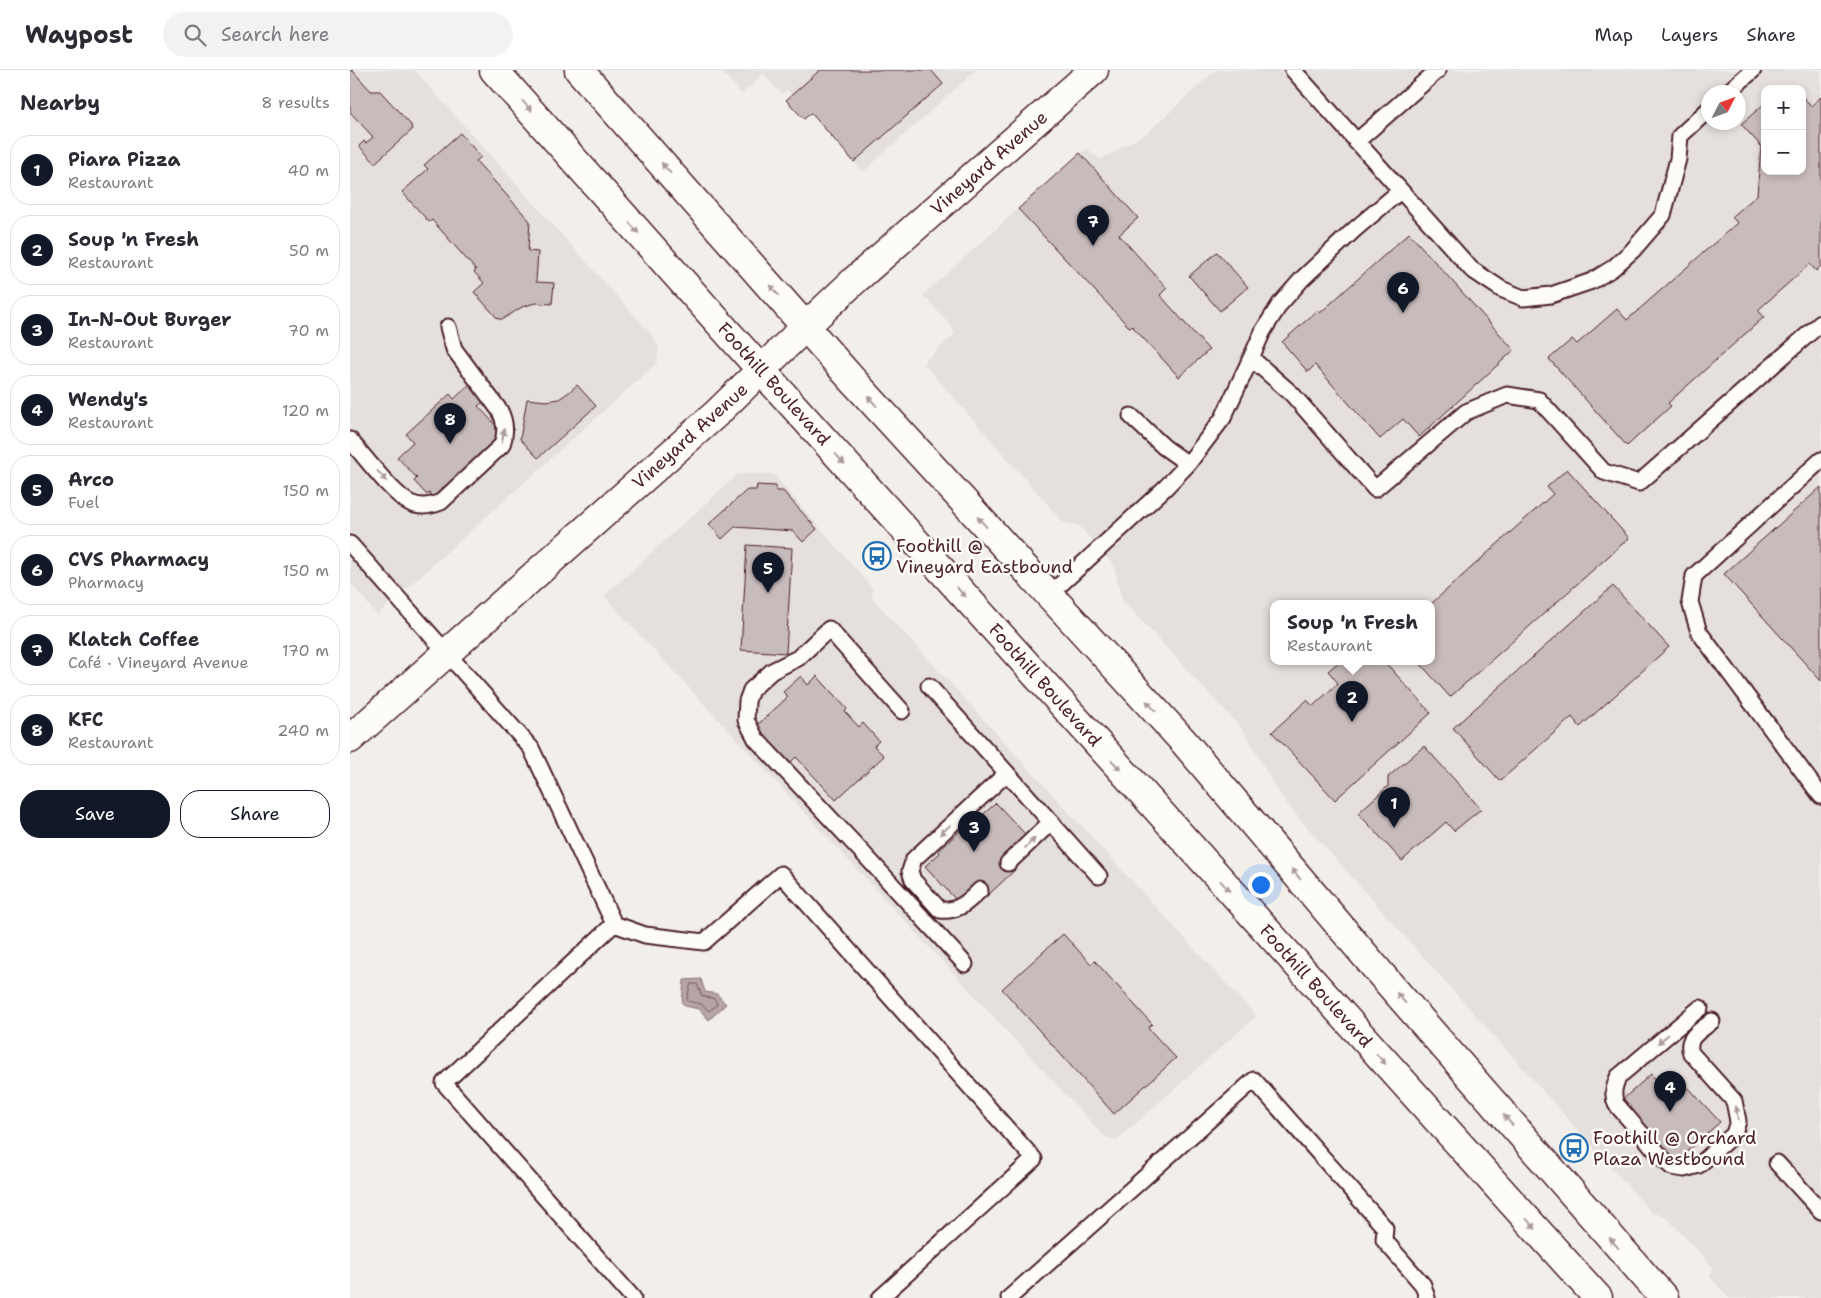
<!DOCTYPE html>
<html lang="en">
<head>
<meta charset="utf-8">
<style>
	body { margin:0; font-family:"Shantell Sans",sans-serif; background:#f2f2f3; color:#2b2b33 }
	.controls { position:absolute; right:15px; top:15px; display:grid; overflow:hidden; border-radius:10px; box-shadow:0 2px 8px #0003 }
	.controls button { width:45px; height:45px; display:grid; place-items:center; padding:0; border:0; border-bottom:1px solid #e1e1e2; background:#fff; color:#2b2b33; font:25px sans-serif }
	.compass { position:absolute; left:1351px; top:15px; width:45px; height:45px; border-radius:50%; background:#fff; box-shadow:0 2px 8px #0003; rotate:48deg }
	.you { position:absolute; left:910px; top:814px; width:18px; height:18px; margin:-12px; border:4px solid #fff; border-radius:50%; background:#1a73e8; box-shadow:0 0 0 8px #1a73e833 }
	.badge { display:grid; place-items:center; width:32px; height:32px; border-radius:50%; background:#111827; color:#fff; font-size:16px; font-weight:700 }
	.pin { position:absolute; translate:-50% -41px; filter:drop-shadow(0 1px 2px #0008) }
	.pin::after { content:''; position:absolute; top:26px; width:18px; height:15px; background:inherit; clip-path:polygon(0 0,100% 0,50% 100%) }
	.popup { position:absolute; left:920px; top:530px; width:165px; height:65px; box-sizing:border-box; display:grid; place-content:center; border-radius:10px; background:#fff; filter:drop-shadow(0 1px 4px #0005); font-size:16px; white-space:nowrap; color:#7c7c81 }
	.popup b { font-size:19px; color:#2b2b33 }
	.popup::after { content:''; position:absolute; left:50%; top:100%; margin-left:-10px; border:10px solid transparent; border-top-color:#fff }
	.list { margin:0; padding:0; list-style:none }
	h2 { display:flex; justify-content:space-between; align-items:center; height:65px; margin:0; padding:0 20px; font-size:21px }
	h2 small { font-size:16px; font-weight:400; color:#7c7c81 }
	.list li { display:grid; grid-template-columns:32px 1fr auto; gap:15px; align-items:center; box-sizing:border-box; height:70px; margin:0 10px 10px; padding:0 10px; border:1px solid #e1e1e2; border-radius:20px }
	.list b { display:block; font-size:19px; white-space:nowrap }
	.list p { margin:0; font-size:16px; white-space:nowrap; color:#7c7c81 }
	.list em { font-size:16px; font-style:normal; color:#7c7c81 }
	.actions { display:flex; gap:10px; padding:15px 20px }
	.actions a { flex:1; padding:11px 0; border:1px solid #111827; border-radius:20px; text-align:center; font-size:18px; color:#111827 }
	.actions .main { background:#111827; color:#fff }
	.icon { flex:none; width:28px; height:28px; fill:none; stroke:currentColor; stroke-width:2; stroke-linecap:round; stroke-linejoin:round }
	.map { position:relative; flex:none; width:1471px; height:1228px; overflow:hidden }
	header { display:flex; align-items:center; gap:30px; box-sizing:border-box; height:70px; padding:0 25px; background:#fff; border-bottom:1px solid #e1e1e2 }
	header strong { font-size:24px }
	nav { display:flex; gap:28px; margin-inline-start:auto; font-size:18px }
	.search { width:350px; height:45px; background:#f2f2f3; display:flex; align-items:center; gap:12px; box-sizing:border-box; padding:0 18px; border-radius:28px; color:#7c7c81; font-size:19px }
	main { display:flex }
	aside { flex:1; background:#fff }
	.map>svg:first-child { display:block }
</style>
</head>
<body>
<header>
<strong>Waypost</strong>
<div class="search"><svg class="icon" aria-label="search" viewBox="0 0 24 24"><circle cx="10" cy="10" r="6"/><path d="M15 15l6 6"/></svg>Search here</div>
<nav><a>Map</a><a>Layers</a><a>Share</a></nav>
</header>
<main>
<aside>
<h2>Nearby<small>8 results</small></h2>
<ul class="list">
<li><span class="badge">1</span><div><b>Piara Pizza</b><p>Restaurant</p></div><em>40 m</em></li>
<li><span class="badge">2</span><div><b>Soup 'n Fresh</b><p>Restaurant</p></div><em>50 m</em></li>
<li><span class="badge">3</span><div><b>In-N-Out Burger</b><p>Restaurant</p></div><em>70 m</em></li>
<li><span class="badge">4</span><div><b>Wendy's</b><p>Restaurant</p></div><em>120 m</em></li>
<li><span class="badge">5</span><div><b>Arco</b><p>Fuel</p></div><em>150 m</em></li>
<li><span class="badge">6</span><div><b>CVS Pharmacy</b><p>Pharmacy</p></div><em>150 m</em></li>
<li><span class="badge">7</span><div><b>Klatch Coffee</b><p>Café · Vineyard Avenue</p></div><em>170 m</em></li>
<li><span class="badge">8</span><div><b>KFC</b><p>Restaurant</p></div><em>240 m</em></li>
</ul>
<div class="actions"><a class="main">Save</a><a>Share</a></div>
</aside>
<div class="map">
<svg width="1471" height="1228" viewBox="0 0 1471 1228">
	<rect width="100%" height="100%" fill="#f2efeb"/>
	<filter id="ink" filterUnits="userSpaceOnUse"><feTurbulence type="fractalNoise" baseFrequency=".02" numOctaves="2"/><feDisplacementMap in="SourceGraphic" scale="10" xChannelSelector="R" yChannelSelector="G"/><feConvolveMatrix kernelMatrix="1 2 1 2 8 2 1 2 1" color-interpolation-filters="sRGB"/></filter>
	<g filter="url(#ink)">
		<path fill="#e5dfdd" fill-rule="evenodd" d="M0 0H64L301 264 309 278 307 293 27 545 0 512Z
			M370 0H626L513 102 461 44 454 49 436 30 442 25 437 20 432 24 413 4 392 24Z
			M866 0H1471V1228H1379L1360 1207 1363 1197 1315 1146 1302 1143 941 739 923 714 898 667 891 658 772 530 764 495 729 456 714 453 573 293 605 264 603 258 573 225 730 83 738 79 750 90 798 62ZM1415 19H1452V101H1415ZM1358 22H1388V52H1358ZM923 533H1081V591H923Z
			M388 404H423L523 519 522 528 906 946 767 1070 755 1067 254 526Z"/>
		<path fill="#b7a5a6" stroke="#8b6f75" d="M351 909 355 922 367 924 376 934 359 950 349 939 335 936 332 933 334 910Z"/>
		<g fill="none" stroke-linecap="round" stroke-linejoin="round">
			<path stroke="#76555c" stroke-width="1" d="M341 914H347L352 926 365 929 367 935 359 941 351 934 338 931 337 929Z"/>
		</g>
		<path fill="#c8bbbb" stroke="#4a1f2b" d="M0 0H2L21 21H30L61 55 62 60 25 93 9 76 14 71 16 73 23 67 0 42Z
			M470 0H581L593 14 504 92 461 43 454 49 436 30Z
			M1452 26 1461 36 1471 27V196L1466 201 1460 194 1408 240 1414 247 1318 333 1321 336 1277 376 1199 289 1222 269 1227 274 1267 239 1277 250 1387 153 1382 147 1407 125 1411 76 1391 54 1413 35 1415 37V101H1452Z
			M110 63 131 87 126 91 180 151 178 181 188 182 186 212 204 213 202 234 185 233 172 237 153 249H148L124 222 134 213 124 202 126 200 82 150 79 152 52 122 78 99 74 95Z
			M730 83 788 148 769 165 817 218 810 225 859 280 829 307 782 256 779 257 668 139Z
			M1059 163 1164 280 1069 367 1053 349 1030 369 965 295 958 302 932 272 968 240 970 243Z
			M867 182 898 217 870 241 839 206Z
			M119 315 134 331 128 336 153 363 137 377 140 380 85 430 79 423 77 425 64 411 67 408 47 387 63 372 56 364 100 324 104 329Z
			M227 315 246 336 188 388 170 369 177 329 196 331 209 329 219 322Z
			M1217 399 1279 468 1100 627 1068 591H1081V534L1203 424 1197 417Z
			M407 415 426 416V421H433L467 459 453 472 443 461 385 457 372 469 359 454 397 420H406Z
			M1471 417V611L1374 504Z
			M397 475 442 478 436 583 391 580Z
			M1263 516 1319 577 1230 657 1222 647 1150 711 1103 658Z
			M990 591H996L999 594 1004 591H1034L1081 643 985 730 922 662 957 630 963 636 988 613 978 601Z
			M451 606 458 615 467 606 497 639 495 642 509 657 513 653 529 671 524 676 534 686 486 730 446 687 440 693 406 656 438 627 433 622Z
			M1074 676 1131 739 1104 761 1096 752 1052 791 1008 743 1038 716V707Z
			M646 733 676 765 653 787 665 800 636 827 626 815 607 831 575 796 590 783 589 780 619 753 621 755Z
			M713 864 741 894 745 891 802 954 798 958 826 988 764 1044 652 919Z
			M1325 1003 1370 1052 1325 1092 1271 1031 1301 1004 1311 1015Z"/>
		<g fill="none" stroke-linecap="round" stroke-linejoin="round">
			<defs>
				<path id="lane" d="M943 0 1121 199 1151 219 1173 228 1201 225 1242 211 1263 198 1283 180 1313 145 1328 89 1330 66 1358 40
					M1378 22 1403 0
					M1006 72 1088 0
					M1050 121 1004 160 952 209 930 234 913 261 901 288 942 324 1025 419 1116 342 1157 325 1189 330 1254 402 1289 413 1471 253
					M781 346 814 377 838 394
					M0 370C14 386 43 425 60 433 70 438 81 436 91 432L152 375C156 363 156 353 150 341L104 279 98 257
					M1471 390 1344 506 1340 532 1349 562 1471 726
					M0 474 181 678 264 854
					M699 525 815 418 838 394 873 348 901 288
					M579 616 749 806
					M552 641 479 559 448 588 422 601 401 620 397 631 396 650 406 669 510 780 615 894
					M658 793 701 752
					M630 820C618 832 608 842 590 840L563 810 560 801 564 789 657 703
					M1350 938 1268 1007C1264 1017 1262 1024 1266 1034L1314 1090 1322 1097 1334 1099 1349 1095 1384 1064 1388 1051 1384 1031 1341 983C1335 967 1351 961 1362 951
					M1427 1093 1471 1141
					M283 1228 94 1013 264 854 295 865 354 872 431 804 684 1089 530 1228
					M659 1228 904 1010 1035 1158 1034 1170 1073 1215 1077 1228"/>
				<path id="secondary" d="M456 256 505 210 744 0"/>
				<path id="primary" d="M144 0 411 300 1248 1228
					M229 0 499 306 834 672 1035 909 1314 1228
					M0 669 367 343 456 256"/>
			</defs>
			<use href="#lane" stroke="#4a1f2b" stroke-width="19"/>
			<use href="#secondary" stroke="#4a1f2b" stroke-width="31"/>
			<use href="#primary" stroke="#4a1f2b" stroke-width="31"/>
			<use href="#lane" stroke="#fdfcf7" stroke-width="15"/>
			<use href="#secondary" stroke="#fdfcf7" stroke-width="28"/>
			<use href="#primary" stroke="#fdfcf7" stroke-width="28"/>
		</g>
		<defs><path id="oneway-solid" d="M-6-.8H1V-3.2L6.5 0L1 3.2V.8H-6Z" transform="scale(1.25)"/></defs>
		<g fill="#ac999b">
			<use href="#oneway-solid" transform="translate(177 36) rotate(48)"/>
			<use href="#oneway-solid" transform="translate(316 98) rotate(-131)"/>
			<use href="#oneway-solid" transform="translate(284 158) rotate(48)"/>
			<use href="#oneway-solid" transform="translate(424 220) rotate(-132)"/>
			<use href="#oneway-solid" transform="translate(522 331) rotate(-132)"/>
			<use href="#oneway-solid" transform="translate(153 366) rotate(-79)"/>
			<use href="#oneway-solid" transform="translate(490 389) rotate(48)"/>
			<use href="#oneway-solid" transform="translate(32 406) rotate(48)"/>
			<use href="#oneway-solid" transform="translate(632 452) rotate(-132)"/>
			<use href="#oneway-solid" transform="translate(611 522) rotate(48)"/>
			<use href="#oneway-solid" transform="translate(801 636) rotate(-133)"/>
			<use href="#oneway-solid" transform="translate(766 695) rotate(48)"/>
			<use href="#oneway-solid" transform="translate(595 760) rotate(137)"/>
			<use href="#oneway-solid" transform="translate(680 773) rotate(-44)"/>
			<use href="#oneway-solid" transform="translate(946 804) rotate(-130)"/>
			<use href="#oneway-solid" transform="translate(875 816) rotate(48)"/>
			<use href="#oneway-solid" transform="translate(1051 928) rotate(-131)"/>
			<use href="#oneway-solid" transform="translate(1313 969) rotate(140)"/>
			<use href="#oneway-solid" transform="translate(1031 989) rotate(48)"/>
			<use href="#oneway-solid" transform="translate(1387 1043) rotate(-99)"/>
			<use href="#oneway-solid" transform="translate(1158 1050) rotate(-131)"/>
			<use href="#oneway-solid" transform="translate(1181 1154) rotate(48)"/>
			<use href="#oneway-solid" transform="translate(1264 1173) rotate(-131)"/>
		</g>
	</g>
	<defs>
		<symbol id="bus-ring" viewBox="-11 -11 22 22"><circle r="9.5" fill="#fdfcf7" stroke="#1f6fb2" stroke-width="1.5"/><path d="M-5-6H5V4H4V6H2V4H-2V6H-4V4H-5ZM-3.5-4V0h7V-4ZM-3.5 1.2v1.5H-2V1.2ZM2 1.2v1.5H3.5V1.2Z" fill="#1f6fb2"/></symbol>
	</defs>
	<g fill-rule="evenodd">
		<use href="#bus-ring" x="511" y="470" width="32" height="32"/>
		<use href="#bus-ring" x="1208" y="1062" width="32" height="32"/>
	</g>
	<g text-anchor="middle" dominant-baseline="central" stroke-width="5" stroke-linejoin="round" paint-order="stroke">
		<g font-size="18" fill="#4a1f2b" stroke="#fdfcf7">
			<text transform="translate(639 93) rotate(-41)">Vineyard Avenue</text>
			<text transform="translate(424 314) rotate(48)">Foothill Boulevard</text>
			<text transform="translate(340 366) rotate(-42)">Vineyard Avenue</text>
			<text transform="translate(695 615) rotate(48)">Foothill Boulevard</text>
			<text transform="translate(966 916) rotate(48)">Foothill Boulevard</text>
		</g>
		<g font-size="18" fill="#4a1f2b" stroke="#fdfcf7" text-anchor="start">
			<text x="546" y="476">Foothill @<tspan x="546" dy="21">Vineyard Eastbound</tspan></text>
			<text x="1243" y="1068">Foothill @ Orchard<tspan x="1243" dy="21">Plaza Westbound</tspan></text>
		</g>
	</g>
</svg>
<div class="controls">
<button>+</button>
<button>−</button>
</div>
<svg class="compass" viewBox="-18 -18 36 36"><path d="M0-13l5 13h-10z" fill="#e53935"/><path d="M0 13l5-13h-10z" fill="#7c7c81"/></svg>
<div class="you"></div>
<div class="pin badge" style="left:1044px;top:758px">1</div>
<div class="pin badge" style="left:1002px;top:652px">2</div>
<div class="popup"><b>Soup 'n Fresh</b>Restaurant</div>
<div class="pin badge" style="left:624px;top:782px">3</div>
<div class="pin badge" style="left:1320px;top:1042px">4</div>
<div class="pin badge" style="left:418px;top:523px">5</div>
<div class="pin badge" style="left:1053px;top:243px">6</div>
<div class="pin badge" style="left:743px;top:176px">7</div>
<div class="pin badge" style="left:100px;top:374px">8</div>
</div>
</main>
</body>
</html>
